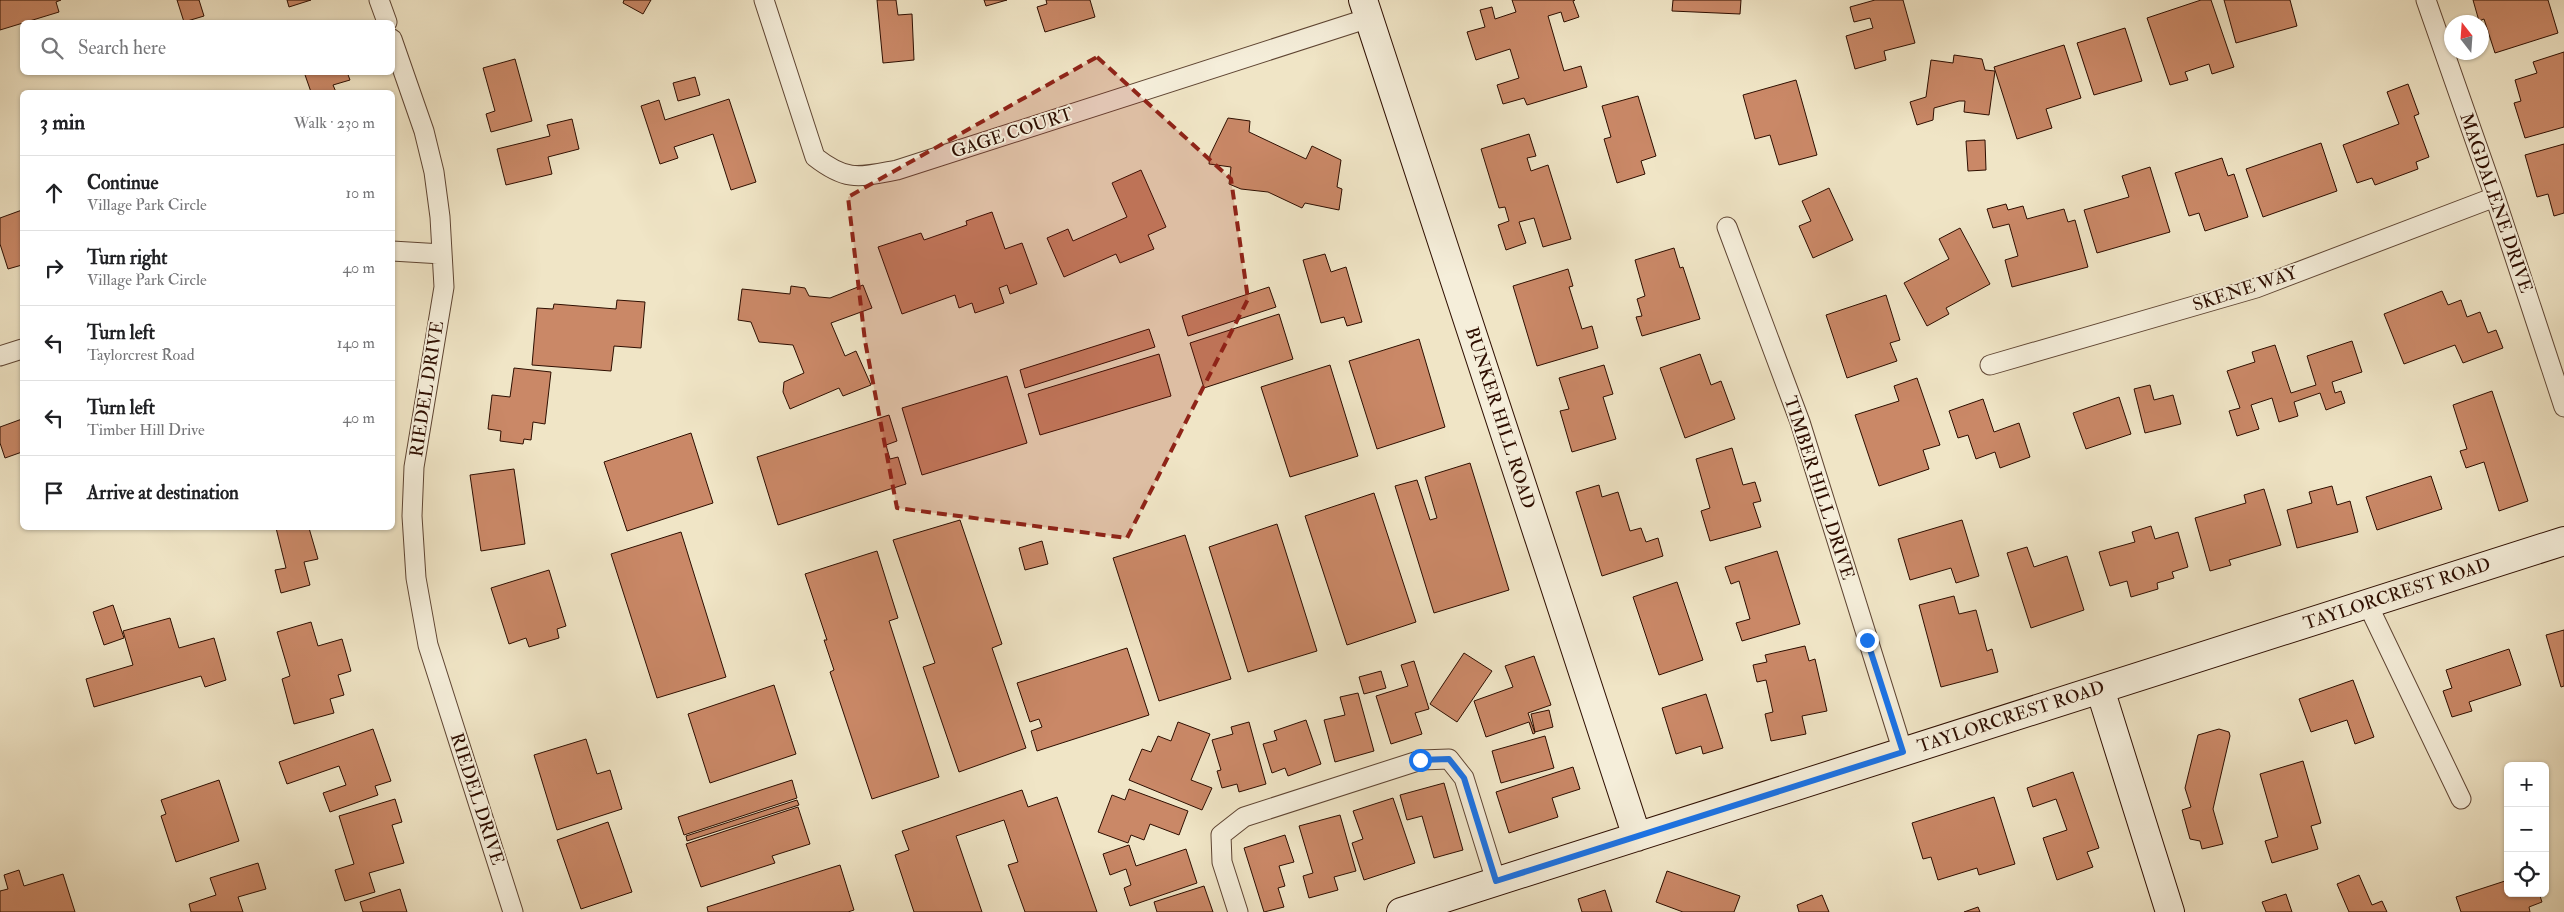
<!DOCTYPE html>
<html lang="en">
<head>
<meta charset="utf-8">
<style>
	body { margin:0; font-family:"IM FELL Double Pica",serif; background:#f6f6f6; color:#202124 }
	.controls { position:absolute; right:15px; bottom:15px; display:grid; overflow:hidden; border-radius:8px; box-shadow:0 1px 4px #0004 }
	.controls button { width:45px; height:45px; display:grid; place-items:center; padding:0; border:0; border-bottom:1px solid #e0e0e0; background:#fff; color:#202124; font:25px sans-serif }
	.compass { position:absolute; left:2444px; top:15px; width:45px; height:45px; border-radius:50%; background:#fff; box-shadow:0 1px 4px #0004; rotate:343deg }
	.stop { position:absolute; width:15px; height:15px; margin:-11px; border:4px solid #1a73e8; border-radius:50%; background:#fff }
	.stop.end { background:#1a73e8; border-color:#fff; box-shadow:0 1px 5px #0008 }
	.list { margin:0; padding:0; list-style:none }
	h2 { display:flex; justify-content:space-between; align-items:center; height:65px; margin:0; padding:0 20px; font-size:21px }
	h2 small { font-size:16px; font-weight:400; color:#757577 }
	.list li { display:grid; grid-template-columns:32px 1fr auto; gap:15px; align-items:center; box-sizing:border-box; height:75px; padding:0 20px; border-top:1px solid #e0e0e0 }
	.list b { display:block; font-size:19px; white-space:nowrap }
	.list p { margin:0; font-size:16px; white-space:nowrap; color:#757577 }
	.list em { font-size:16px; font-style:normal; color:#757577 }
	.icon { flex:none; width:28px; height:28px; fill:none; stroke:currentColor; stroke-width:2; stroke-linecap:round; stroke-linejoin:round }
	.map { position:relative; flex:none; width:2564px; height:912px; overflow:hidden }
	.search { position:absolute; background:#fff; box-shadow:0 1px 4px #0004; left:20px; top:20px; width:375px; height:55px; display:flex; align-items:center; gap:12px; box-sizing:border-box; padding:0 18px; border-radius:8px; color:#757577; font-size:19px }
	.panel { position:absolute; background:#fff; box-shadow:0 1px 4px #0004; left:20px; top:90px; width:375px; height:440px; border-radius:8px }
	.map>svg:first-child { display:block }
</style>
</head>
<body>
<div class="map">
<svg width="2564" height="912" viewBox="0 0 2564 912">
	<rect width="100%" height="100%" fill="#f0e5c6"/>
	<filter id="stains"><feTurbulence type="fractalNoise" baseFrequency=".004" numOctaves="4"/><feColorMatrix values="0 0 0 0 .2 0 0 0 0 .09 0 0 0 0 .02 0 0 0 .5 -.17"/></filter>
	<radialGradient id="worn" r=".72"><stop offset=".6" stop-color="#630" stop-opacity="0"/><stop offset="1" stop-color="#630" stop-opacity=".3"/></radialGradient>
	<path fill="#ca8867" stroke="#2e0e00" d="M0 0H61L56 2 59 12 0 30Z
		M177 0H199L204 16 184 22Z
		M287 0H311L289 7Z
		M624 0H651L643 14 623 3Z
		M877 0H896L898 15 912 14 914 60 883 63Z
		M984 0H1007L986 6Z
		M1046 0H1090L1095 17 1045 32 1037 7 1047 4Z
		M1512 0H1575L1573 1 1579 17 1564 22 1561 12 1548 16 1564 71 1581 66 1587 87 1527 105 1524 98 1503 104 1497 85 1519 78 1510 49 1476 60 1467 32 1485 27 1480 10 1492 7 1495 19 1516 12Z
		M1673 0H1741L1740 14 1672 11Z
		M1875 0H1903L1915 43 1884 51 1886 60 1855 69 1846 36 1873 28 1870 18 1854 22 1850 7Z
		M2201 0H2211L2234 67 2212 74 2209 64 2185 72 2188 80 2170 85 2147 18Z
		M2224 0H2290L2297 26 2236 43Z
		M2473 0H2548L2558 33 2495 53 2484 19 2479 21Z
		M2125 28 2142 81 2094 95 2077 43Z
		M2064 45 2081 98 2046 109 2052 128 2017 139 1994 67Z
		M2564 52V127L2525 138 2514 103 2521 101 2515 80 2537 73 2533 62Z
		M1954 55 1982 59 1985 70 1995 71 1989 115 1964 112 1965 101H1959L1934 108 1933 120 1917 125 1910 102 1926 97 1931 60 1953 63Z
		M515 59 532 121 491 132 486 114 495 111 483 68Z
		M304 72H347L350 80 333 85 336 92H311Z
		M695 77 700 95 678 101 673 83Z
		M1796 80 1817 155 1779 165 1770 135 1755 139 1743 95Z
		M2408 84 2419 114 2414 116 2429 157 2416 162 2418 169 2375 185 2372 178 2357 183 2343 145 2399 124 2387 92Z
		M1638 96 1656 156 1641 161 1645 174 1617 183 1604 139 1611 137 1602 106Z
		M729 99 756 182 731 190 713 134 674 147 678 158 660 164 641 106 659 100 665 120Z
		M1228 118 1250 121 1249 132 1306 159 1312 146 1341 160 1337 187 1342 189 1339 210 1305 203 1302 208 1268 192 1241 189 1229 184 1231 167 1209 164 1210 155Z
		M572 119 579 149 548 157 552 174 506 185 497 149 550 136 547 125Z
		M1529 134 1536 156 1527 158 1531 171 1548 165 1571 239 1543 247 1534 218 1519 222 1526 243 1506 250 1498 225 1509 221 1505 207 1499 208 1481 149Z
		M1985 140 1986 170 1968 171 1966 141Z
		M2321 143 2337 191 2263 217 2246 169Z
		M2564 144V213L2554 216 2548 194 2537 197 2525 155Z
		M2222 158 2228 176 2234 174 2248 217 2205 231 2199 213 2189 216 2175 173Z
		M2150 167 2170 232 2097 253 2084 210 2129 197 2122 176Z
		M1141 170 1166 227 1148 235 1154 249 1120 263 1116 254 1064 277 1047 238 1068 229 1073 241 1127 217 1112 183Z
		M1829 188 1853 240 1813 258 1799 226 1811 221 1802 201Z
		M2006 204 2008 210 2023 206 2027 219 2064 209 2068 222 2075 220 2088 267 2012 287 2005 260 2018 256 2009 224 1993 228 1987 209Z
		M22 210V265L8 269 0 244V218Z
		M992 212 1005 249 1022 243 1037 284 1010 294 1007 285 999 288 1004 303 975 313 972 303 959 308 955 295 902 314 878 247 921 233 924 240 967 225 966 221Z
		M1960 228 1990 284 1946 308 1949 314 1927 326 1904 283 1949 259 1939 239Z
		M1674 248 1680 268 1683 267 1700 319 1642 336 1636 317 1642 316 1637 299 1645 296 1635 260Z
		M1325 254 1331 272 1346 267 1362 322 1347 326 1344 317 1321 323 1303 260Z
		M1568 269 1573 286 1569 287 1582 329 1592 326 1598 348 1537 366 1513 286Z
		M863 285 872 308 831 323 845 356 856 351 871 385 843 396 839 388 790 409 783 392 784 382 804 373 793 345 759 342 751 322 738 320 742 289 790 294 791 286 805 288 809 296 830 298Z
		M1269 287 1276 307 1188 336 1182 316Z
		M2442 291 2448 305 2461 300 2467 317 2480 312 2488 333 2496 330 2503 348 2463 363 2455 345 2404 364 2384 314Z
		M1886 295 1900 340 1890 343 1897 361 1847 378 1826 315Z
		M617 300 645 302 641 348 614 346 611 371 532 365 537 308 553 309 554 304 616 309Z
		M1279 314 1293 359 1204 388 1190 343Z
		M1149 329 1155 347 1025 388 1020 370Z
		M1419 339 1445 427 1377 449 1349 361Z
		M2352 341 2362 372 2332 382 2335 393 2341 391 2345 403 2326 410 2320 393 2294 402 2298 416 2279 422 2272 398 2251 405 2259 429 2237 436 2229 411 2240 408 2227 371 2255 362 2252 352 2275 345 2291 393 2316 385 2307 356Z
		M1159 354 1171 396 1040 435 1028 394Z
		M1700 354 1711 385 1721 381 1735 419 1685 438 1660 368Z
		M1330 365 1358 456 1290 477 1261 387Z
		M1604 365 1613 394 1603 397 1616 439 1572 452 1560 411 1569 409 1559 378Z
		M514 368 551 372 545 424 533 422 531 440 524 439 523 444 500 441 501 431 488 429 492 395 510 397Z
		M1007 376 1027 443 922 475 902 408Z
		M1917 378 1940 445 1923 450 1929 469 1879 486 1855 415 1899 401 1894 386Z
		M2150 385 2154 400 2173 395 2181 424 2145 433 2134 389Z
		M2492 391 2528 501 2499 511 2484 462 2466 468 2460 451 2467 449 2453 405Z
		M2119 397 2131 434 2086 449 2073 413Z
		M1983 399 1994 432 2019 423 2030 457 2000 468 1995 452 1976 459 1968 435 1958 438 1949 411Z
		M889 415 897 441 886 445 890 459 898 457 906 484 778 525 757 457Z
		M22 419V455V452L5 458 0 443V427Z
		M691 433 713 503 627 531 604 462Z
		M1732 448 1743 485 1755 482 1761 501 1753 503 1761 527 1710 541 1701 511 1710 508 1696 459Z
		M1470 463 1509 590 1434 613 1395 486 1417 480 1430 520 1437 518 1425 477Z
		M514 469 525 544 481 551 470 475Z
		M2431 476 2442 509 2377 530 2366 497Z
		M1599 485 1602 497 1618 492 1630 531 1641 528 1646 542 1658 538 1663 556 1602 576 1576 492Z
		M2332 486 2337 505 2350 501 2358 532 2297 548 2287 510 2312 503 2309 492Z
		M2264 489 2281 545 2229 560 2231 565 2210 571 2195 518 2246 503 2244 495Z
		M1374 493 1416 622 1347 645 1305 516Z
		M960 520 1002 644 992 648 1026 748 959 772 923 667 935 663 893 540Z
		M1962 520 1979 576 1956 583 1951 568 1910 580 1898 539Z
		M1277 524 1317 651 1248 672 1209 547Z
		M2151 526 2155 539 2178 532 2188 567 2172 572 2174 578 2157 583 2158 589 2131 597 2127 581 2110 586 2099 552 2135 542 2132 532Z
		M276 528H309L318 559 304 562 310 585 281 593 275 570 286 568Z
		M681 532 726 677 657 698 611 554Z
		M1185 535 1231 679 1159 701 1113 558Z
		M1042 541 1048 564 1025 570 1019 548Z
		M2027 547 2034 567 2067 556 2084 610 2031 628 2007 553Z
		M877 551 898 618 889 621 939 777 872 799 830 672 834 670 824 640H827L805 574Z
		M1777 551 1800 624 1742 641 1736 623 1750 619 1739 581 1731 584 1725 567Z
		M549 570 566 626 557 629 559 638 529 647 526 638 509 644 491 588Z
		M1677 582 1703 660 1659 675 1633 597Z
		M1954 596 1959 614 1976 610 1987 651 1992 649 1998 672 1941 687 1919 605Z
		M113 605 124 638 104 645 93 612Z
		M170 618 179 648 214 638 226 680 205 687 201 676 94 707 86 679 133 665 123 631Z
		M311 622 318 646 342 639 351 671 338 675 344 695 330 699 334 713 294 724 282 679 290 676 277 632Z
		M2564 630V686L2561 687 2546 635Z
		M1805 646 1809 661 1815 659 1827 711 1802 716 1806 734 1771 741 1765 714 1773 712 1766 680 1757 682 1753 665 1767 662 1765 655Z
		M1127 648 1149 715 1037 751 1031 731 1042 727 1039 719 1030 722 1017 683Z
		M2509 649 2521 685 2469 702 2472 711 2452 717 2443 691 2452 688 2446 670Z
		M1464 653 1492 671 1457 722 1430 704Z
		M1534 656 1551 705 1528 713 1535 733 1533 734 1529 722 1486 737 1474 701 1513 687 1505 666Z
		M1414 661 1429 709 1415 713 1422 734 1391 744 1376 696 1408 686 1401 665Z
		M1381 671 1386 688 1364 694 1359 677Z
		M2353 680 2374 737 2355 744 2347 720 2311 732 2299 699Z
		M774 685 796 754 710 783 688 714Z
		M1358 693 1374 751 1335 762 1324 720 1345 715 1340 697Z
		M1706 694 1723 748 1703 754 1701 746 1676 754 1662 708Z
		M1549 710 1553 727 1535 732 1531 714Z
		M1306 720 1321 764 1288 776 1285 768 1272 773 1263 744 1277 740 1274 731Z
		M1178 722 1210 734 1191 780 1212 788 1202 810 1129 780 1142 749 1151 752 1158 736 1171 741Z
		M1249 722 1266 784 1239 792 1237 784 1222 788 1217 771 1221 770 1212 740 1233 734 1231 727Z
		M373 729 391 781 375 786 378 795 330 812 323 793 346 785 339 766 287 784 279 762Z
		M2219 729 2229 732 2230 736 2213 809 2223 844 2202 849 2200 841 2190 839 2182 810 2191 807 2185 788 2198 735Z
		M1545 736 1554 768 1501 783 1492 751Z
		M586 739 597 774 610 770 622 809 557 830 534 755Z
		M2303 761 2321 823 2311 826 2318 849 2272 863 2265 841 2278 837 2260 774Z
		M1573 767 1580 789 1552 798 1558 817 1509 833 1496 792Z
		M2073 772 2099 848 2087 852 2093 867 2057 880 2043 838 2067 830 2056 799 2033 807 2027 788Z
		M219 780 239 841 176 862 161 816 166 814 161 800Z
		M792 780 797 798 684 835 678 817Z
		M1444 783 1463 850 1434 858 1422 816 1407 820 1400 795Z
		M1129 789 1188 811 1179 835 1150 824 1144 840 1131 835 1128 843 1098 832 1112 795 1125 800Z
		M1022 790 1028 807 1057 797 1097 912H1025L1008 865 1018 862 1004 820 956 836 982 912H914L895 855 909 850 902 831Z
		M1994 797 2015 864 1979 875 1977 868 1938 880 1931 857 1923 859 1912 823Z
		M1393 798 1415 863 1364 880 1352 843 1363 839 1353 811Z
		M395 799 402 822 392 825 404 863 369 873 375 892 345 901 335 870 354 864 339 816Z
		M797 800 799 805 687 841 686 836Z
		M798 807 810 844 772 856 775 863 701 887 686 844Z
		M1340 815 1356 871 1334 877 1338 890 1309 898 1303 876 1313 873 1299 826Z
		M608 822 632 892 581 909 557 840Z
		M1285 835 1294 862 1279 866 1285 886 1278 888 1284 907 1264 912 1244 848Z
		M1129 845 1136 866 1186 849 1197 883 1130 906 1124 888 1131 885 1126 869 1110 875 1103 854Z
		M258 863 266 889 238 897 243 912H191L189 904 216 895 210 878Z
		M840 865 854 910 848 912H708L707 907Z
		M19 870 24 886 63 874 75 912H0V891L8 889 4 875Z
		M1667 871 1740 896 1734 912H1683L1656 902Z
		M2359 875 2372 905 2382 901 2387 912H2349L2337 884Z
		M2508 880V893H2539L2542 902 2529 907 2530 912H2461L2456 897Z
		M1204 886 1213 912H1157L1154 902Z
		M400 889 407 912H363L360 902Z
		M1605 890 1612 912H1582L1578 899Z
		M2286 894 2292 912H2266L2262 902Z
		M1822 895 1829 912H1799L1797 905Z
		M1978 907 1980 912H1964Z"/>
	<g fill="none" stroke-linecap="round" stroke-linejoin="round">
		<defs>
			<path id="street" d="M379 0 387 22
				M764 0 815 157C847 182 859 177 897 170L1369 18
				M2426 0 2495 197 2564 407
				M392 39 424 131 434 172 440 217 444 287 414 467 412 516 416 578 428 645 513 912
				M1727 227 1800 422 1903 752
				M392 251 442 254
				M0 356 22 349
				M1990 365 2256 288 2495 197
				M2367 603 2461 799
				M1238 912 1222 862 1221 835 1244 817 1421 760 1449 759 1464 778 1496 881"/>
			<path id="secondary" d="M1363 0 1637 837
				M2100 689 2170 912
				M1401 912 2564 541"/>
		</defs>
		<use href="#street" stroke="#5e4432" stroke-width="21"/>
		<use href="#secondary" stroke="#2e0e00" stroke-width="30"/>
		<use href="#street" stroke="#f5eeda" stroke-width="19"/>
		<use href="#secondary" stroke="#f5eeda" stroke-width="28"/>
	</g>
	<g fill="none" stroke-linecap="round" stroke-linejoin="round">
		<path stroke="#1a73e8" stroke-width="6" d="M1420 760 1449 759 1464 778 1496 881 1903 752 1867 640"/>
	</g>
	<path fill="#8f2418" fill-opacity="0.2" stroke="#8f2418" stroke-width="4" stroke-dasharray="10 6" stroke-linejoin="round" d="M1097 57 1231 179 1248 299 1127 538 897 508 865 341 848 197Z"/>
	<g text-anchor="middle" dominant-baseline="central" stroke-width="4" stroke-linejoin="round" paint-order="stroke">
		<g font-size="18" fill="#2e0e00" stroke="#f5eeda">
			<text transform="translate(1012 133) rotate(-18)">GAGE COURT</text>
			<text transform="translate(2496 203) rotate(71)">MAGDALENE DRIVE</text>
			<text transform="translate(2245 289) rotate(-18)">SKENE WAY</text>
			<text transform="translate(427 389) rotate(-81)">RIEDEL DRIVE</text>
			<text transform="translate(1500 418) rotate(72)">BUNKER HILL ROAD</text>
			<text transform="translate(1819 488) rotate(72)">TIMBER HILL DRIVE</text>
			<text transform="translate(2397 594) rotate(-18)">TAYLORCREST ROAD</text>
			<text transform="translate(2011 717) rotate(-18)">TAYLORCREST ROAD</text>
			<text transform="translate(477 799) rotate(72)">RIEDEL DRIVE</text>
		</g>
	</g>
	<rect width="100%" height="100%" filter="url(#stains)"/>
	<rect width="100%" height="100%" fill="url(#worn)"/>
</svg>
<div class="controls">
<button>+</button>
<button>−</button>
<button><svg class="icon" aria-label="locate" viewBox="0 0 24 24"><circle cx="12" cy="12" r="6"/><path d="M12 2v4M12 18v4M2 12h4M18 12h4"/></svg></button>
</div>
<svg class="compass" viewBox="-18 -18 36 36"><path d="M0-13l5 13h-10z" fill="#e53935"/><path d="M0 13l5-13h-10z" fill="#757577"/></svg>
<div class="stop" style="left:1420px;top:760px"></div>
<div class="stop end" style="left:1867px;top:640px"></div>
<div class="search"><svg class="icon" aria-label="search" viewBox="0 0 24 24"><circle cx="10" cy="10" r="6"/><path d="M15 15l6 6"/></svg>Search here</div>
<section class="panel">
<h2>3 min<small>Walk · 230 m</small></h2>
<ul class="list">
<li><svg class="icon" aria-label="ahead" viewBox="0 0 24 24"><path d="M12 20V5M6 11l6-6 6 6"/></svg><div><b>Continue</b><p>Village Park Circle</p></div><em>10 m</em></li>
<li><svg class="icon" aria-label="right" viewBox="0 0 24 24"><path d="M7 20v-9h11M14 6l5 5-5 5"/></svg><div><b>Turn right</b><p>Village Park Circle</p></div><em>40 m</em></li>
<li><svg class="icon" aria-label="left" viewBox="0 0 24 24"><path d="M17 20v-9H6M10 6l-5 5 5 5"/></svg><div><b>Turn left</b><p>Taylorcrest Road</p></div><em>140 m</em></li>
<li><svg class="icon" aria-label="left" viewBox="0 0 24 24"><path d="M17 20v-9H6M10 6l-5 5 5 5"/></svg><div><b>Turn left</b><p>Timber Hill Drive</p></div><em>40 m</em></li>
<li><svg class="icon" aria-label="arrive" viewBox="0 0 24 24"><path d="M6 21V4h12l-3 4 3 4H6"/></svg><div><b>Arrive at destination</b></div></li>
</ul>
</section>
</div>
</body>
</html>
